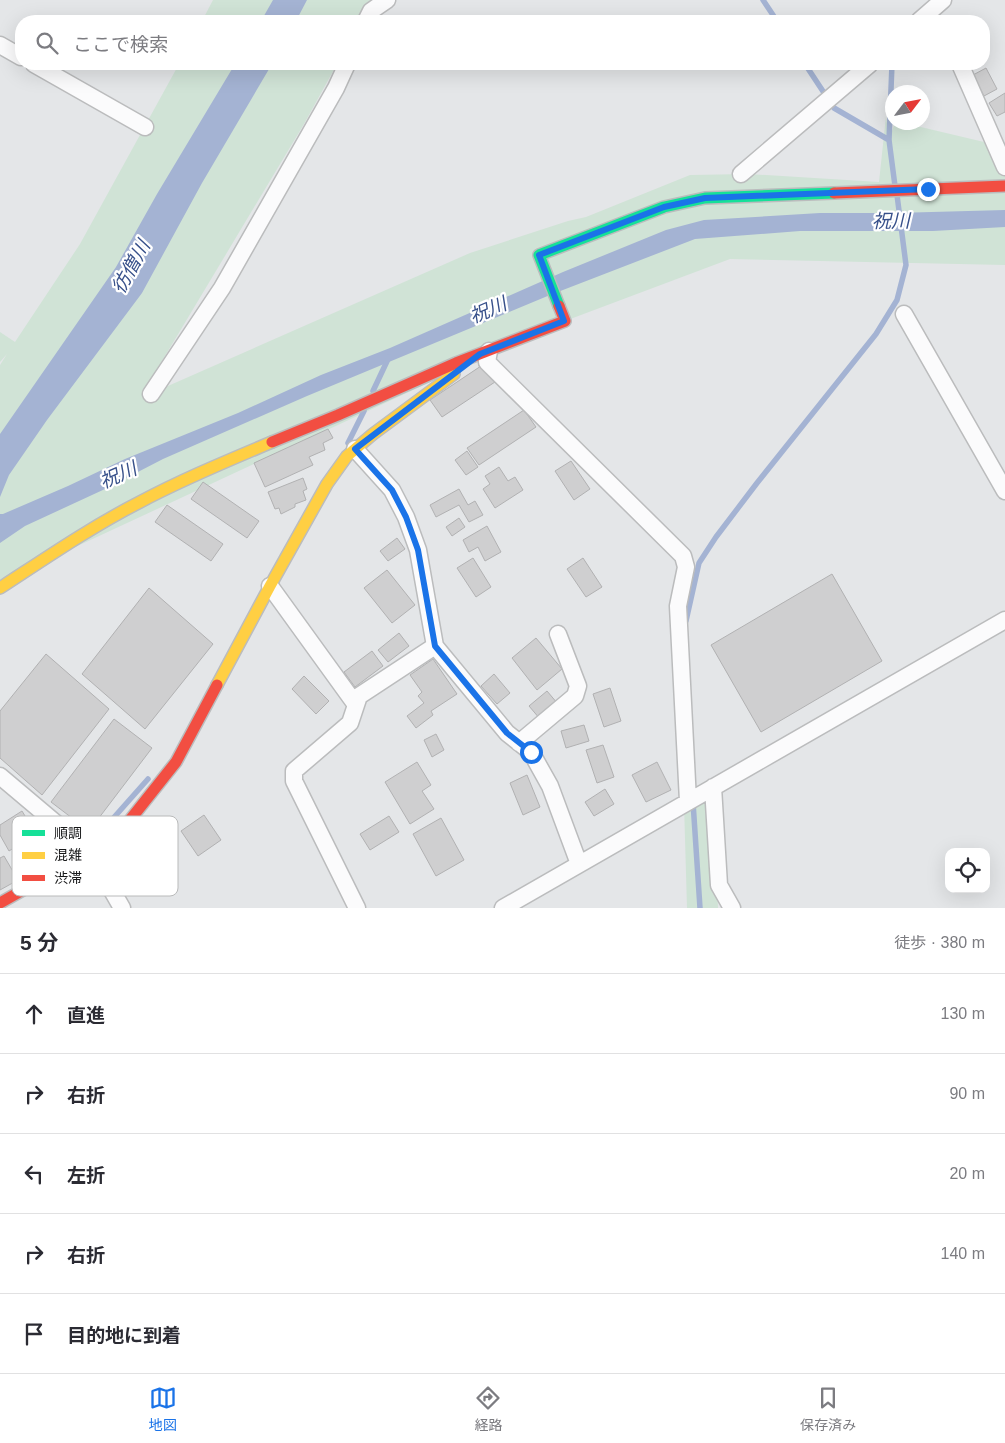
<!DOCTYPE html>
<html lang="ja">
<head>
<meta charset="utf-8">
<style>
	body { margin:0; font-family:Helvetica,"Noto Sans JP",sans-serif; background:#f7f7f7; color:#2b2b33 }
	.controls { position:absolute; right:15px; bottom:15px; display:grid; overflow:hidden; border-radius:10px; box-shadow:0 5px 20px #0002 }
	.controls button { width:45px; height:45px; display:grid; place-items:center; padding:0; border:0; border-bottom:1px solid #e1e1e2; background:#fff; color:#2b2b33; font:25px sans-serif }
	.compass { position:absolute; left:885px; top:85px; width:45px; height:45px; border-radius:50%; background:#fff; box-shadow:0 5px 20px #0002; rotate:58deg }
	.stop { position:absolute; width:15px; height:15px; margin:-11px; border:4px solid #1a73e8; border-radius:50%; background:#fff }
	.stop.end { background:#1a73e8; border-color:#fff; box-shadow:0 1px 5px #0008 }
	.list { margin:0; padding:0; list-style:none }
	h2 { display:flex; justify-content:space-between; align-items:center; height:65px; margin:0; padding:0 20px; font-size:21px }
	h2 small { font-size:16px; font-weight:400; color:#7c7c81 }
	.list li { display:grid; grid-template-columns:32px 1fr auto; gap:15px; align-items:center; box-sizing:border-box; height:80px; padding:0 20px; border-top:1px solid #e1e1e2 }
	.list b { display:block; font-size:19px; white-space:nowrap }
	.list em { font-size:16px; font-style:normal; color:#7c7c81 }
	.icon { flex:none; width:28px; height:28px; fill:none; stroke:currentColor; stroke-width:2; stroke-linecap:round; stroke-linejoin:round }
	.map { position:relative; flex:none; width:1005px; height:908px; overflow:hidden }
	.search { position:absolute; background:#fff; box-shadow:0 5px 20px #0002; left:15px; right:15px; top:15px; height:55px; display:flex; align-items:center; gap:12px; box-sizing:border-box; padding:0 18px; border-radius:20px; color:#7c7c81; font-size:19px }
	.sheet { height:465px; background:#fff }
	nav { display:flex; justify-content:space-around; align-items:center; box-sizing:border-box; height:70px; border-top:1px solid #e1e1e2; background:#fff; font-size:14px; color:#7c7c81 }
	nav a { display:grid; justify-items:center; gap:2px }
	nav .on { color:#1a73e8 }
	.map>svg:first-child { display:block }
</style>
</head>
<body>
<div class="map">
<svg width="1005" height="908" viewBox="0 0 1005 908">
	<rect width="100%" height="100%" fill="#e4e6e8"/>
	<path fill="#d0e3d6" d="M213 0H373L361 21H202Z
		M179 64H337L304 124 156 371 152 393 470 253 568 221 586 217 690 175 748 174 879 182 886 116 889 139 895 123H904L1005 147V265L730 259 549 327 0 582V365L7 354 0 362V332L15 342 80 244Z
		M713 787 718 908H687L684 804Z"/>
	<path fill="#a4b3d3" d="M273 0H307L296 21H261Z
		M235 64H272L202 183 142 293 47 420 9 475 0 497V434L116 267 157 194Z
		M1005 210V227L933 231H800L695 239 550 295 307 396 163 459 105 489 25 526 0 543V514H3L68 486 125 459 238 413 321 375 390 348 563 272 666 230 704 220 820 213H895Z"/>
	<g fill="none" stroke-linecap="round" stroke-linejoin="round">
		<path stroke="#a4b3d3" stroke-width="5.5" d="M763 0 777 21
			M805 64 834 108 889 140
			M892 64 889 140 895 186
			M373 391 389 357
			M348 443 364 411
			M686 621 699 563 716 537 757 483 876 334 897 300 906 265 897 195
			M693 802 700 908
			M101 832 148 779"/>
	</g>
	<path fill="#cfcfd0" stroke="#b1b1b2" d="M986 68 997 89 984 96 973 75Z
		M1005 93V112L997 116 989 103Z
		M487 362 498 380 442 417 430 400Z
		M524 410 536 427 479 465 467 448Z
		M328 429 333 438 323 443 325 450 309 457 313 465 265 487 254 463Z
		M467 451 478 467 466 475 455 460Z
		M571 461 590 489 574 500 555 471Z
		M499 467 508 481 515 477 523 490 495 508 483 489 490 484 485 476Z
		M303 478 307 489 303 491 306 500 295 504V507L281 514 279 508 275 509 268 492Z
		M203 482 259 521 247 538 191 499Z
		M459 489 468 505 475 501 483 515 469 522 459 505 436 517 430 505Z
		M167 505 223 544 211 561 155 522Z
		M459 518 465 527 452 536 446 527Z
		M487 526 501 552 485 561 478 547 469 552 463 540Z
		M397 538 405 549 388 561 380 551Z
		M473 558 491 587 476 597 457 568Z
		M583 558 602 587 586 597 567 569Z
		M387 570 415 605 392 623 364 588Z
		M832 574 882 661 761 732 711 645Z
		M149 588 213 644 145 729 82 674Z
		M399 633 409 646 388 662 378 650Z
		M536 638 562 669 537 690 512 658Z
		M372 651 383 666 355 687 344 672Z
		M46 654 109 709 42 795 0 758V711Z
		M433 659 457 694 431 711 433 715 416 728 407 716 424 703 418 696 422 692 410 675Z
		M494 674 510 693 497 704 481 686Z
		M304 676 329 701 316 714 292 689Z
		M610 688 621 721 604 727 593 694Z
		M547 691 558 704 540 719 529 706Z
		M114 719 152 748 89 831 51 802Z
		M584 725 589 741 566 748 561 731Z
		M436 734 444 750 432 757 424 740Z
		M603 745 614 777 597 783 586 750Z
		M417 762 431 785 422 791 434 809 410 824 385 782Z
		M657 762 671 790 646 802 632 775Z
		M527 775 540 807 523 815 510 783Z
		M605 789 614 804 594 816 585 802Z
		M22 811 36 834 9 851 0 835V825Z
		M204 815 221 840 198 856 181 831Z
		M389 816 399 832 370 850 360 834Z
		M441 818 464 860 436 876 413 834Z
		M4 856 18 880 0 890V858Z"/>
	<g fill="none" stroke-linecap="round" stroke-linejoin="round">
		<defs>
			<path id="street" d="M366 21 371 11 387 0
				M919 21 943 0
				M0 45 21 57
				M34 64 145 127
				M960 64 1005 167
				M741 174 870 64
				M904 314 1005 491
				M489 351 487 362 683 556 686 567 678 606 688 801
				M151 394 222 288 336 88 347 64
				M355 449 392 490 406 517 418 550 435 646 507 733 531 752 550 786 579 864
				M270 586 356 705
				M519 743 575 696 578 686 558 634
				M0 776 90 852 122 908
				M713 787 719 885 732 908
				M357 908 294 781V771L350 723 359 696 435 646
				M503 908 1005 620"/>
			<path id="fast" d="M559 306 539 255 664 207 705 198 834 193"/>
			<path id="slow" d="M0 588C46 558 91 527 140 502 183 479 227 461 272 442
				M217 685 270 586 327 484 347 456 373 434 454 374"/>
			<path id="jam" d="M834 193 1005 186
				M272 442 338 415 456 363 565 321 559 306
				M0 903 90 852 126 825 176 762 217 685"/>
		</defs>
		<use href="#street" stroke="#bbbcbd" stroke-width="19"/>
		<use href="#fast" stroke="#bbbcbd" stroke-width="14"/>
		<use href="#slow" stroke="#bbbcbd" stroke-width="14"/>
		<use href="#jam" stroke="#bbbcbd" stroke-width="14"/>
		<use href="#street" stroke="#fbfbfc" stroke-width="16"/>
		<use href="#fast" stroke="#16e098" stroke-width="11"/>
		<use href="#slow" stroke="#ffcf43" stroke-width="11"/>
		<use href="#jam" stroke="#f24e42" stroke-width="11"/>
	</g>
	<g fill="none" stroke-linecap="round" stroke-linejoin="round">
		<path stroke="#1a73e8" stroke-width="6" d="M531 752 507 733 435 646 418 550 406 517 392 490 355 449 480 354 564 321 539 255 664 207 705 198 928 189"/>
	</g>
	<g text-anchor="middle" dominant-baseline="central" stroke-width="4.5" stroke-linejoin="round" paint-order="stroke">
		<g font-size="19" font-style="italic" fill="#37508a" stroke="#fff">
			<text transform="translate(891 221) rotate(-1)">祝川</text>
			<text transform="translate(131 267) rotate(-61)">彷僧川</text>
			<text transform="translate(488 310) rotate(-23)">祝川</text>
			<text transform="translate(118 475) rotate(-24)">祝川</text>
		</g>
	</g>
	<rect x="12" y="816" width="166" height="80" rx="8" fill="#fff" stroke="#b9baba" stroke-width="1"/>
	<rect x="22" y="830" width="23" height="6" fill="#16e098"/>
	<rect x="22" y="852" width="23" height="7" fill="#ffcf43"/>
	<rect x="22" y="875" width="23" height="6" fill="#f24e42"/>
	<g font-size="14" fill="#171819">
		<text x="54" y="838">順調</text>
		<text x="54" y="860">混雑</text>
		<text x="54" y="883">渋滞</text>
	</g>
</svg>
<div class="controls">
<button><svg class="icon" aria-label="locate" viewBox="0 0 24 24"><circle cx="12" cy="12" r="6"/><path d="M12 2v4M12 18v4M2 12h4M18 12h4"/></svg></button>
</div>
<svg class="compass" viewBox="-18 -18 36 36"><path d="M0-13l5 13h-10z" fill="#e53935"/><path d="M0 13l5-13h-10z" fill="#7c7c81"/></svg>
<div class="stop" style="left:531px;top:752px"></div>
<div class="stop end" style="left:928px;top:189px"></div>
<div class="search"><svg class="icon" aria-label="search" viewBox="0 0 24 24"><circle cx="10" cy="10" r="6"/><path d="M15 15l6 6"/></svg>ここで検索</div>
</div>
<section class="sheet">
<h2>5 分<small>徒歩 · 380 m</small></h2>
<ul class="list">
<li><svg class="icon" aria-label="ahead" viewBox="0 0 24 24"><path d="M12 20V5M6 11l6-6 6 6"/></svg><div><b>直進</b></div><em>130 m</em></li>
<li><svg class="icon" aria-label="right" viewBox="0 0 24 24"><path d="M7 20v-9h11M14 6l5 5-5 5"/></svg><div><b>右折</b></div><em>90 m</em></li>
<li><svg class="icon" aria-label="left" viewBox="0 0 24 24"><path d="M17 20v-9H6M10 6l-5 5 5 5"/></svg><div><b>左折</b></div><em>20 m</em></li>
<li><svg class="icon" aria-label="right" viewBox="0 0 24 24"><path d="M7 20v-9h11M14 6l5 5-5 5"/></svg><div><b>右折</b></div><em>140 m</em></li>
<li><svg class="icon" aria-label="arrive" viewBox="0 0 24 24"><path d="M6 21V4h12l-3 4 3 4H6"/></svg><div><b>目的地に到着</b></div></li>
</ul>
</section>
<nav>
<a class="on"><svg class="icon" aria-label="map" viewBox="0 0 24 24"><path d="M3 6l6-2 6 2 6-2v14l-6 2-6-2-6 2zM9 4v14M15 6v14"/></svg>地図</a>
<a><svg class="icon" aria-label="directions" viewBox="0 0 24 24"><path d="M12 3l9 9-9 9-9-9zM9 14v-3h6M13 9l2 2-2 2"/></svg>経路</a>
<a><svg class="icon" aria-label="saved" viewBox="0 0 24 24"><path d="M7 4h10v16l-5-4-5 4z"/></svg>保存済み</a>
</nav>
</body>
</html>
